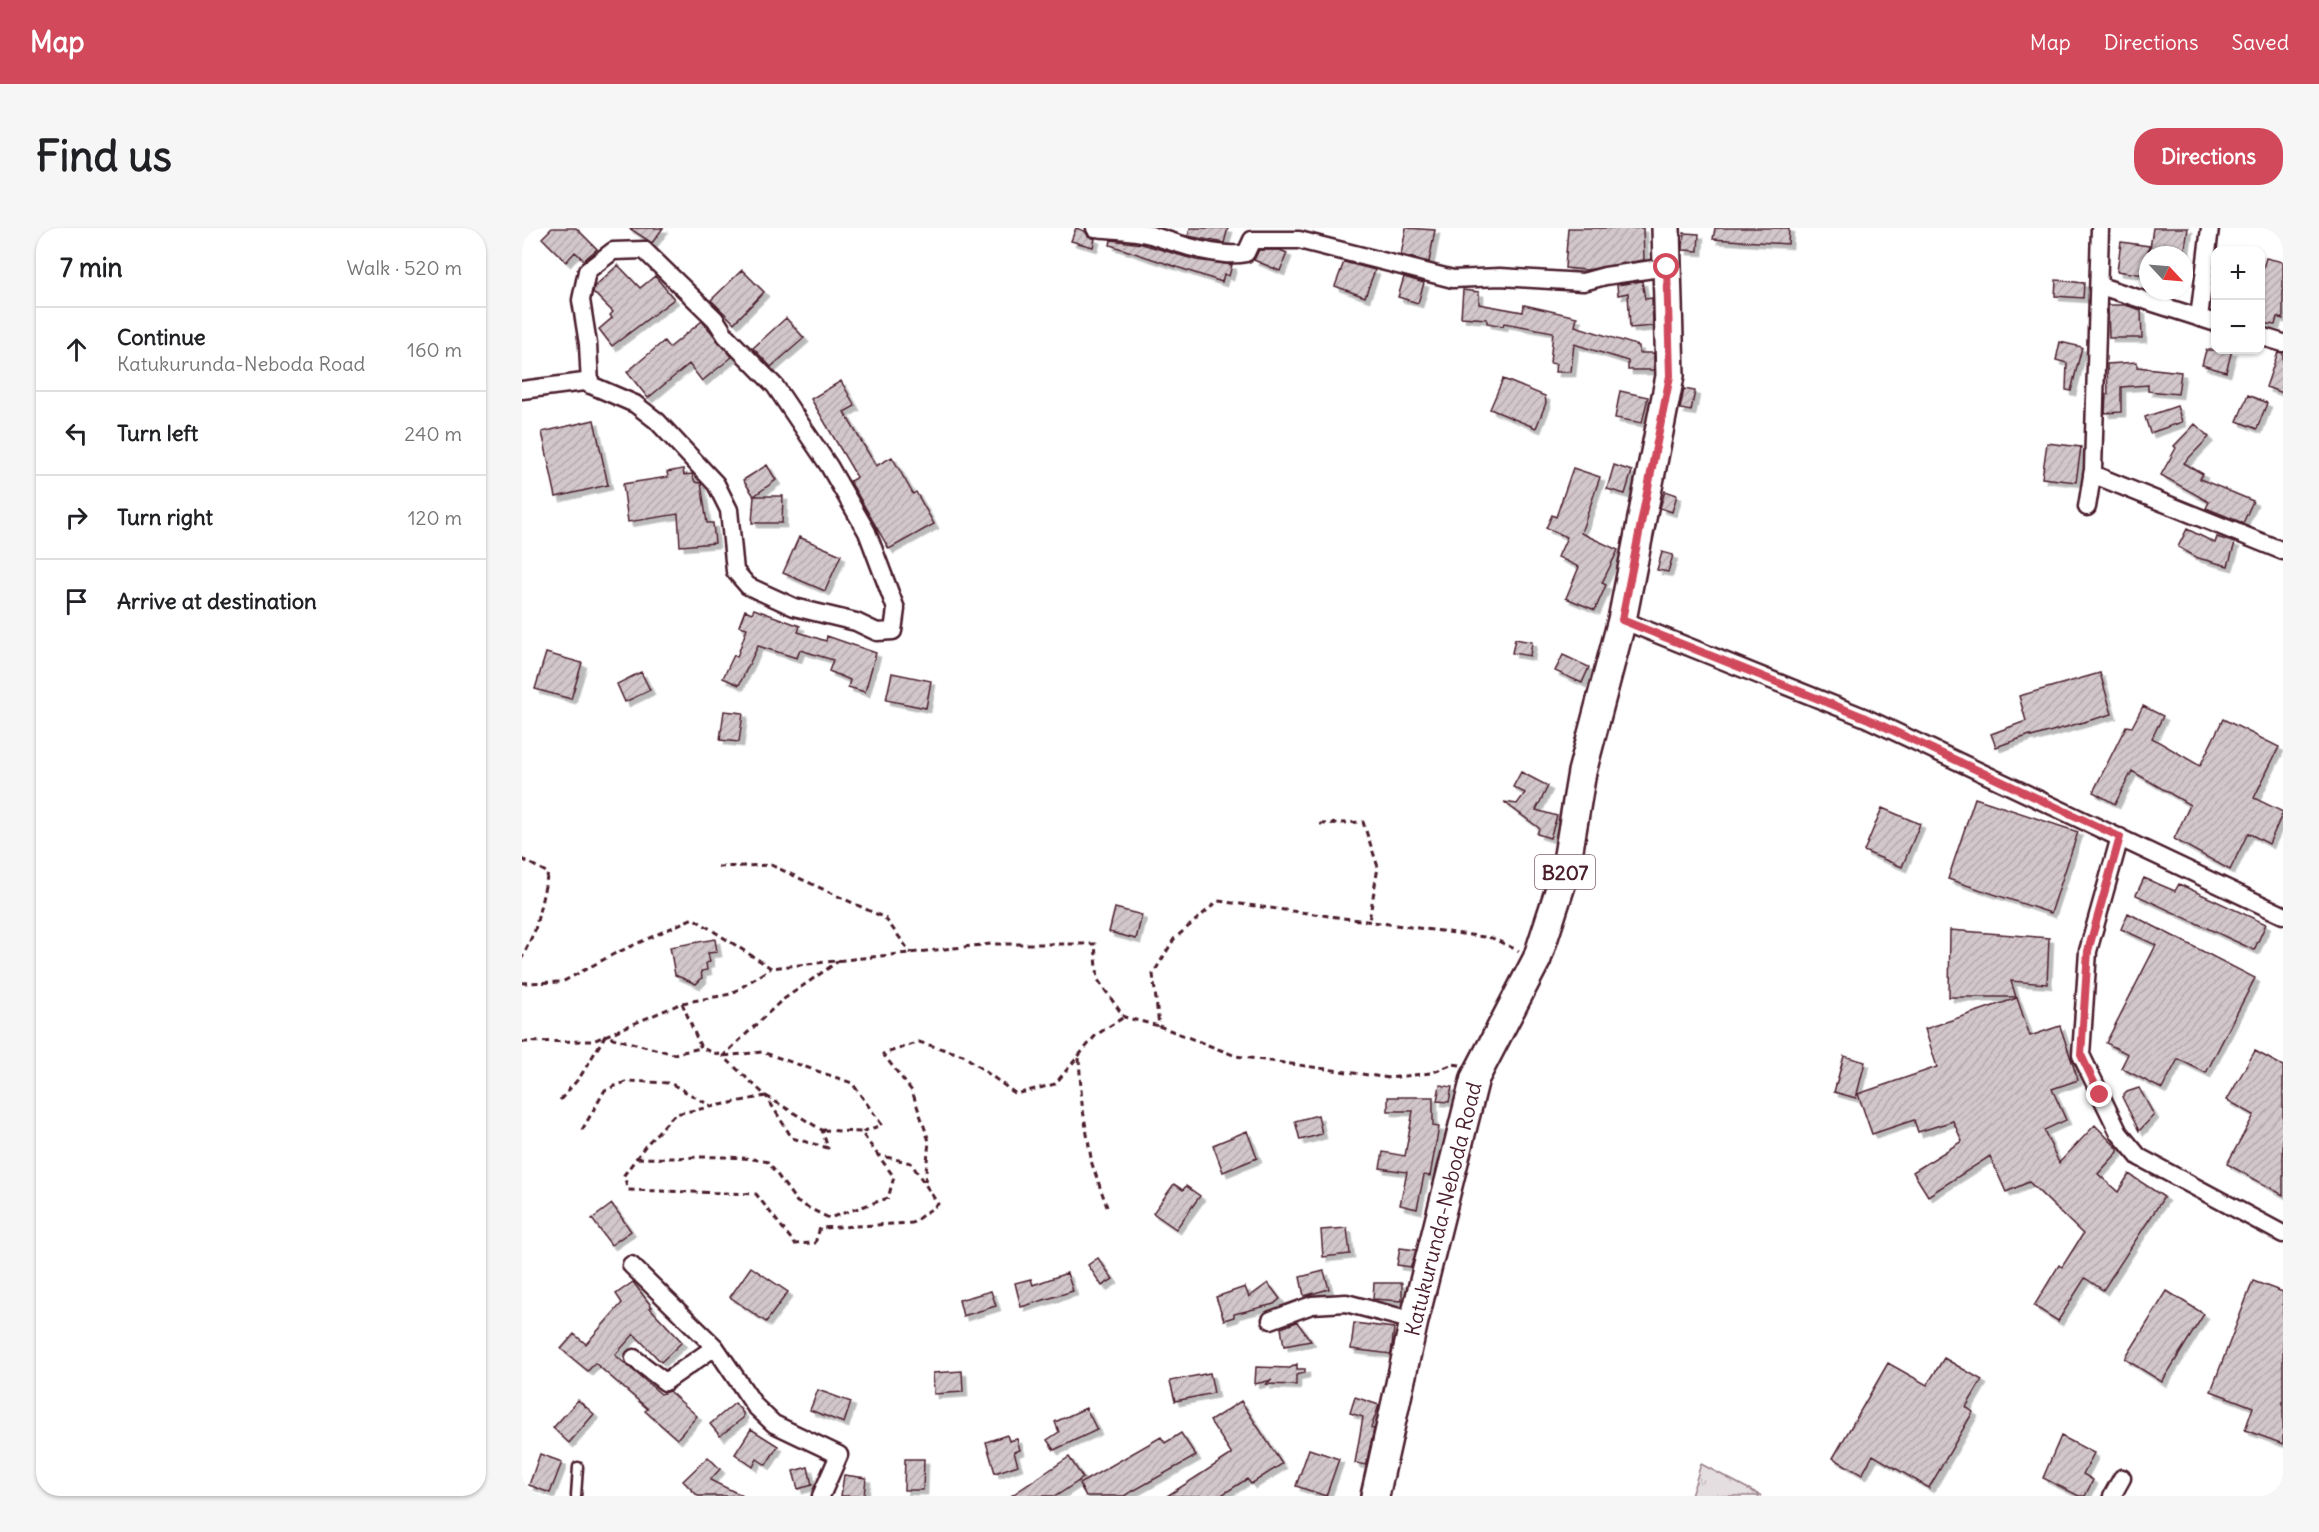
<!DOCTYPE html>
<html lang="en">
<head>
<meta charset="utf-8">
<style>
	body { margin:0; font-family:Delius,sans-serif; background:#f6f6f6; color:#202124 }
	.controls { position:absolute; right:18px; top:18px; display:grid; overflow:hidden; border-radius:12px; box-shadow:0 2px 4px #0004 }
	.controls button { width:54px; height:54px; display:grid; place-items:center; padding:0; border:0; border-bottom:2px solid #e0e0e0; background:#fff; color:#202124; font:30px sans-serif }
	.compass { position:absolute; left:1617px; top:18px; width:54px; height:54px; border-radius:50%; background:#fff; box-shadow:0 2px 4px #0004; rotate:116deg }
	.stop { position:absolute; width:18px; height:18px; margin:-14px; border:4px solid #d1495b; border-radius:50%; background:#fff }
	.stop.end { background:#d1495b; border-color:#fff; box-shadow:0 2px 6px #0008 }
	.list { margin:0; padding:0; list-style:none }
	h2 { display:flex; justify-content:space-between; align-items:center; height:78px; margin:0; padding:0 24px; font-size:26px }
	h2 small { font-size:20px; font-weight:400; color:#757577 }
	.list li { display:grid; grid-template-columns:39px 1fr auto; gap:18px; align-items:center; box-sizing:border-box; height:84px; padding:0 24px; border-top:2px solid #e0e0e0 }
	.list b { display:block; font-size:22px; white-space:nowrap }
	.list p { margin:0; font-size:20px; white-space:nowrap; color:#757577 }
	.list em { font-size:20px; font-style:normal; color:#757577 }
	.icon { flex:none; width:33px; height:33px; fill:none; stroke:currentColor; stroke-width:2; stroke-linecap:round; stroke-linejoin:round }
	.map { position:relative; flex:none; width:1761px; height:1268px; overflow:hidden; border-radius:24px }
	header { display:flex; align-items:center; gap:36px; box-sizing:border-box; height:84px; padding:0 30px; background:#d1495b; color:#fff }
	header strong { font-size:28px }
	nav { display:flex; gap:33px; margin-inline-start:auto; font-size:21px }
	.intro { display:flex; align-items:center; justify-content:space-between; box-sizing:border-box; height:144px; padding:0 36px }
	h1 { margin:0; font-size:42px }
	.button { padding:15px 27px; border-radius:24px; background:#d1495b; color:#fff; font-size:21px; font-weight:700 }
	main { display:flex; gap:36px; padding:0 36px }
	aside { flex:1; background:#fff; border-radius:24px; box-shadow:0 2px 4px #0004 }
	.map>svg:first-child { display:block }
</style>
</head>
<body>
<header>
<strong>Map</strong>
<nav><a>Map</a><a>Directions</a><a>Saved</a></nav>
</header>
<div class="intro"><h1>Find us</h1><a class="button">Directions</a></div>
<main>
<aside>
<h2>7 min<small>Walk · 520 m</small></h2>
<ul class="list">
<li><svg class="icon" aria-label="ahead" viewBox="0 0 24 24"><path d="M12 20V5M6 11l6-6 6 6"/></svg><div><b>Continue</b><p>Katukurunda-Neboda Road</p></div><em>160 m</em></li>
<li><svg class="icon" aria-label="left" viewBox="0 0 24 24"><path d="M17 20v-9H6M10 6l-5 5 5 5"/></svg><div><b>Turn left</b></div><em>240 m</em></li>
<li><svg class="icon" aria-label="right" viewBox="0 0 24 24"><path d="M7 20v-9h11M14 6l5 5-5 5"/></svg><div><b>Turn right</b></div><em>120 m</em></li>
<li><svg class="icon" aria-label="arrive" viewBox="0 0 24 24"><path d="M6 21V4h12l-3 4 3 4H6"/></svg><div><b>Arrive at destination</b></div></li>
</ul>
</aside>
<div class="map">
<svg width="1761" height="1268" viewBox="0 0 1761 1268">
	<defs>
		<pattern id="grass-tufts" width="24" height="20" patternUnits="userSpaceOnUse" patternTransform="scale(1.5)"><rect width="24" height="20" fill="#e5dee0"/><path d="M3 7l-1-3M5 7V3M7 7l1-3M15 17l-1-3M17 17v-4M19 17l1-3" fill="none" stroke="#c6bec0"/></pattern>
		<pattern id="building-hatch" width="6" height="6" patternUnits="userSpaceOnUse" patternTransform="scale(1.5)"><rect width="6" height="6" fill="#d2c7cb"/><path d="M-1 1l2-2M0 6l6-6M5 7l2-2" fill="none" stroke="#b6aaae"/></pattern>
		<filter id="shadow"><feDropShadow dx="4.5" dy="4.5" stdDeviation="0" flood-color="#0004"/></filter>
	</defs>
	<rect width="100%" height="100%" fill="#fff"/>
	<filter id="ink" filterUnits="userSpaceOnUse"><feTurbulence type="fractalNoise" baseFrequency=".0167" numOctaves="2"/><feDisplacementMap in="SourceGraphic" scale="12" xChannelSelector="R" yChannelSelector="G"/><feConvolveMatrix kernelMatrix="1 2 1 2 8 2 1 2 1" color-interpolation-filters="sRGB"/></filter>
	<g filter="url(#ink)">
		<path fill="url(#grass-tufts)" stroke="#987e86" stroke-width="1.5" d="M1179 1236 1240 1268H1169Z"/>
		<path fill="url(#building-hatch)" stroke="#4a1f2b" stroke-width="1.5" filter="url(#shadow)" d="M30 0H54L75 21 62 32 53 24 44 34 20 10Z
			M107 0H141L130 15Z
			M554 0 563 3 566 8 573 11 571 19 549 13Z
			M668 0H706L702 15 666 8Z
			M884 0 913 2 907 34 879 27Z
			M1046 0H1121L1122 32 1064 42 1043 40Z
			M1193 0H1267L1266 16 1191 11Z
			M1631 0H1666L1662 27H1627Z
			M1162 5 1177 6 1176 23 1161 22Z
			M589 12 620 16 674 32 710 37 707 48 702 46 700 54 588 17Z
			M1599 14 1627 18 1623 47 1595 43Z
			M737 22H758L765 25 758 43 732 32Z
			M1744 30 1761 34V91L1755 89 1753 97 1738 95V50Z
			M822 34 853 42 843 69 813 58Z
			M96 37 118 60 133 48 152 71 90 118 77 101 90 90 88 87 91 84 71 64 72 59Z
			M220 42 242 64 212 95 189 72Z
			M882 49 902 55 896 75 876 69Z
			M1534 52 1562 55 1561 70 1533 68Z
			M1120 53 1123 71 1130 70 1131 98 1108 100 1106 65 1096 67 1095 57Z
			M941 62 957 64V76L1001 84 1002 77 1055 89 1053 98 1117 118V125H1132V142H1106V133L1052 116 1049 144H1033L1034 136 1028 135 1031 104 982 95 981 98 965 95V91L939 89Z
			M1586 77H1603L1619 82 1620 110H1587Z
			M264 90 282 110 249 139 231 120Z
			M180 93 210 129 180 153 167 136 126 170 105 144 142 113 147 120Z
			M1538 114 1560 119 1549 163 1544 162 1545 135 1534 132Z
			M1684 122H1710L1704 144 1680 137Z
			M1756 124 1761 125V165L1744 159Z
			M1615 134V139L1659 144 1656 166 1626 163V157L1599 159V184L1583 185 1584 166H1586L1585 136Z
			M981 151 1023 168 1024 175 1014 200 968 181Z
			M319 153 333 178 322 184 354 238 370 229 391 266 394 264 412 296 367 321 328 253 335 249 289 171Z
			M1162 161 1173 163 1169 183 1158 181Z
			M1098 163 1126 169 1120 195 1093 190Z
			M1726 167 1745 175 1735 201 1715 193Z
			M1655 178 1660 194 1628 205 1623 189Z
			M72 192 86 257 34 269 20 204Z
			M1673 196 1687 209 1662 235 1681 246 1678 251 1731 273 1721 295 1684 280 1687 274 1639 247 1654 220 1652 218Z
			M1525 215 1559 219 1554 254 1520 250Z
			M245 237 254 252 232 268H261L260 295H230L232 268 221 252Z
			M1092 237 1110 243 1103 266 1085 261Z
			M1051 240 1078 249 1059 305 1096 322 1080 355 1084 357 1073 382 1044 370 1057 339 1036 329 1045 309 1024 300 1030 287 1034 289Z
			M161 241 162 247 170 246 173 254 179 255 185 295H191L193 315 158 318 156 286 106 294 101 256 146 249 145 244Z
			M1143 263 1155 267 1150 284 1138 280Z
			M1665 301 1693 315 1695 309 1713 315 1706 338 1676 330 1656 319Z
			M277 309 319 327 303 363 261 345Z
			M1140 324 1151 327 1146 344 1135 342Z
			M232 381 278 398 276 404 304 413 305 408 354 425 343 464 326 459 328 452 307 443 311 432 278 422 275 430 236 418 217 457 201 450 212 427 215 429 225 400 217 398 223 382 230 385Z
			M993 411 1010 414 1008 428 990 425Z
			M24 425 60 435 49 471 13 461Z
			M1041 427 1067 439 1060 455 1033 443Z
			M119 444 128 462 103 474 95 456Z
			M370 445 409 453 404 480 364 472Z
			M1578 445 1590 486 1509 509 1508 507 1474 519 1469 506 1504 493 1497 468Z
			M1621 478 1641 488 1630 510 1678 538 1701 491 1757 519 1732 570 1761 584 1747 616 1726 605 1708 642 1652 611 1668 577 1610 543 1593 576 1571 564 1604 498 1610 499Z
			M202 483 221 485 217 514 198 512Z
			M999 544 1026 558 1014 582 1035 588 1028 610 1015 606 1017 600 982 574 995 576 1003 565 991 559Z
			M1453 570 1556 604 1529 685 1426 651Z
			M1360 580 1398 596 1380 639 1342 623Z
			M1622 650 1653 663 1657 656 1744 696 1732 722 1614 667Z
			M593 680 620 687 614 711 587 704Z
			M1606 685 1733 750 1684 845 1656 831 1640 861 1599 840 1606 826 1584 815 1634 717 1599 701Z
			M1428 702 1527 710 1525 756 1489 753 1494 769H1427Z
			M193 711 195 724 186 725 188 734 184 735 185 742 179 743 180 750 174 756 153 747 148 719Z
			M1495 770 1508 808 1538 798 1556 852 1530 861 1544 892 1522 902 1537 935 1573 897 1596 921V924L1576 946 1596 964 1607 946 1642 969 1581 1062 1563 1050 1536 1093 1512 1078 1537 1037 1540 1039 1561 1006 1507 954 1484 964 1468 928 1406 968 1391 944 1440 913 1431 893 1396 904 1392 892 1350 906 1336 866 1415 839 1403 801Z
			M1733 823 1761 838V967L1705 936 1732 887 1705 872Z
			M1322 828 1343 834 1334 870 1312 864Z
			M918 857 930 859 927 874 915 873Z
			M1617 860 1632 887 1617 903 1600 869 1605 864Z
			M866 869H911V898L917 899 908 948 902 947 895 981 878 977 885 944 858 940 861 924 883 928 891 883H866Z
			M796 887 800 906 778 912 773 893Z
			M725 903 735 930 701 944 691 917Z
			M652 956 661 962 664 958 678 968 654 1001 631 985Z
			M90 976 109 1003 89 1017 70 991Z
			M825 1000 828 1026 801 1029 799 1002Z
			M878 1020 894 1022 889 1039 875 1037Z
			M576 1030 591 1051 580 1058 566 1037Z
			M229 1039 266 1064 244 1094 208 1069Z
			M802 1043 807 1061 782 1068 778 1049Z
			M545 1045 551 1063 499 1079 493 1055 509 1051 511 1057Z
			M1731 1053 1761 1064V1216L1723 1202 1731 1179 1689 1163Z
			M111 1054 130 1079 128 1080 160 1114 139 1134 112 1106 93 1127 139 1166 147 1163 175 1188 155 1211 123 1183 126 1181 73 1135 66 1143 39 1121 52 1106 64 1116 100 1075 94 1066Z
			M746 1055 758 1071 752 1076 712 1086V1089L702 1092 694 1069 723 1059 727 1069Z
			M852 1055H880V1073L851 1071Z
			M469 1063 474 1078 441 1088 437 1072Z
			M1645 1063 1682 1086 1640 1154 1603 1131Z
			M775 1094 789 1113 762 1118 759 1100Z
			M832 1095 872 1100 869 1126 829 1121Z
			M1422 1130 1460 1152 1444 1179 1451 1184 1407 1260 1351 1227 1340 1247 1311 1230 1366 1135 1405 1157Z
			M775 1136V1141H783V1145L774 1147V1157L744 1156 750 1152 733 1156 734 1139 768 1140Z
			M440 1143 441 1164 412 1166 411 1145Z
			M688 1145 692 1165 653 1173 648 1153Z
			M296 1162 329 1174 322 1195 288 1182Z
			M833 1169 857 1177 849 1200 852 1201 844 1237 833 1235 841 1189 828 1185Z
			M56 1172 72 1186 47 1215 31 1200Z
			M719 1173 760 1236 729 1256 725 1251 698 1268H645L710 1226 688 1193Z
			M213 1175 221 1185V1190L198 1208 188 1196Z
			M564 1180 575 1202 532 1222 525 1212 537 1204 533 1194Z
			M229 1201 256 1218 244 1237 235 1231 231 1239 213 1226Z
			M659 1205 674 1228 602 1268H564L557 1256 639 1209 643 1215Z
			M485 1207 487 1213 495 1211 498 1222 492 1224 496 1237 473 1245 464 1214Z
			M1539 1208 1572 1225 1561 1246 1571 1252 1563 1268H1557L1521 1250Z
			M787 1221 817 1231 804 1268 774 1258Z
			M18 1226 40 1234 28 1265 7 1257Z
			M186 1229 198 1241 188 1252 221 1268H176L161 1253Z
			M547 1229 561 1250 534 1268H489Z
			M383 1231H402L401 1262H382Z
			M286 1239 290 1257 276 1261 271 1243Z
			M322 1247 344 1250 342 1268H319Z"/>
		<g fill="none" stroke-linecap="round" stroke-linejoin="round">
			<defs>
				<path id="service" d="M54 1268 56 1239"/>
				<path id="minor" d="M573 0C591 2 612 2 629 7 654 15 699 31 724 25L730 12H777L931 51 978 49 1061 54 1083 48 1145 39
					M1578 58 1694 95
					M1677 90 1688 0
					M1738 108 1761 115
					M0 162 62 154 113 176 135 193 194 256 207 282 213 343 226 358 272 379 334 394 355 404 371 403 374 381 345 304 307 238 253 158 204 108 193 91 122 22 91 23 65 43 59 72 66 116 68 157
					M1570 246 1761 323
					M1565 279 1571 242 1578 0
					M1100 392 1344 490 1761 687
					M1598 609 1566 723 1559 827 1597 905 1617 929 1761 1006
					M109 1037 193 1119 233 1178 252 1196 317 1227 299 1268
					M749 1092 790 1077 824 1075 892 1093
					M112 1130 143 1154 193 1119
					M1590 1268 1600 1250"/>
				<path id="primary" d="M853 1268 892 1093 953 850 1015 731 1043 645 1060 544 1100 392 1148 148 1144 0"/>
			</defs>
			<use href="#service" stroke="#4a1f2b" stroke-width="13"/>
			<use href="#minor" stroke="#4a1f2b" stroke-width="21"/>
			<use href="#primary" stroke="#4a1f2b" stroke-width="32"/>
			<path stroke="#4a1f2b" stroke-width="3" stroke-dasharray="6 4.5" stroke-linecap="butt" d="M798 596 841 594 856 639 847 693
				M0 631 26 645 13 702 0 730
				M196 639 249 637 363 690 389 725
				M318 732 259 773 201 828 244 868 153 886 124 917 102 947 106 962 234 966 273 1016 293 1015 298 1000 390 995 416 976 389 935 356 927
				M0 755 40 754 90 727 171 690 249 740 469 716H573L576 752 602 789 637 798
				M160 775 179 820 201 828 240 824 330 855 360 897 339 904
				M0 814 71 813 160 775 209 766 249 740
				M557 830 560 876 570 936 585 979
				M938 837 931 836 909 845 867 850 714 828 637 798 631 746 652 711 696 673 970 710 997 723
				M244 868 300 902 306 920 270 910Z
				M38 872 58 849 83 808 152 826 179 820
				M60 902 83 862 106 853 148 855 189 878
				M115 930C158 932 204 924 246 934L275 974 307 990 366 970 372 949 339 904 300 902
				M403 954 407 913 390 863 361 826 397 814 441 827 494 866 533 856 574 807 602 789"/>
			<use href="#service" stroke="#fff" stroke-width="8"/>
			<use href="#minor" stroke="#fff" stroke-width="16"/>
			<use href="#primary" stroke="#fff" stroke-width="27"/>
		</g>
	</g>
	<g fill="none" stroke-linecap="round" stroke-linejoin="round" filter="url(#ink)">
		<path stroke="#d1495b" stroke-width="8" d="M1145 39 1148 148 1100 392 1344 490 1598 609 1566 723 1559 827 1578 867"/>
	</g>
	<g text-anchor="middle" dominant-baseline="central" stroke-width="6" stroke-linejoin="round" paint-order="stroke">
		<rect fill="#fff" stroke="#80626b" stroke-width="1.5" x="1013" y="627" width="60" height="34" rx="4.5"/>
		<g font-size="20" font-weight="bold" fill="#4a1f2b">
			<text x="1043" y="644">B207</text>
		</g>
		<g font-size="21" fill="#4a1f2b" stroke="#fff">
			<text transform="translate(921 981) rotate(-76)">Katukurunda-Neboda Road</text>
		</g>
	</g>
</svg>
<div class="controls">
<button>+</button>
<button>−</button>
</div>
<svg class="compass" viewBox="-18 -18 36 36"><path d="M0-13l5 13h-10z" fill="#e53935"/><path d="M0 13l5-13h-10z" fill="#757577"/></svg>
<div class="stop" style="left:1145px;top:39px"></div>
<div class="stop end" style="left:1578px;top:867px"></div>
</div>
</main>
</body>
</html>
